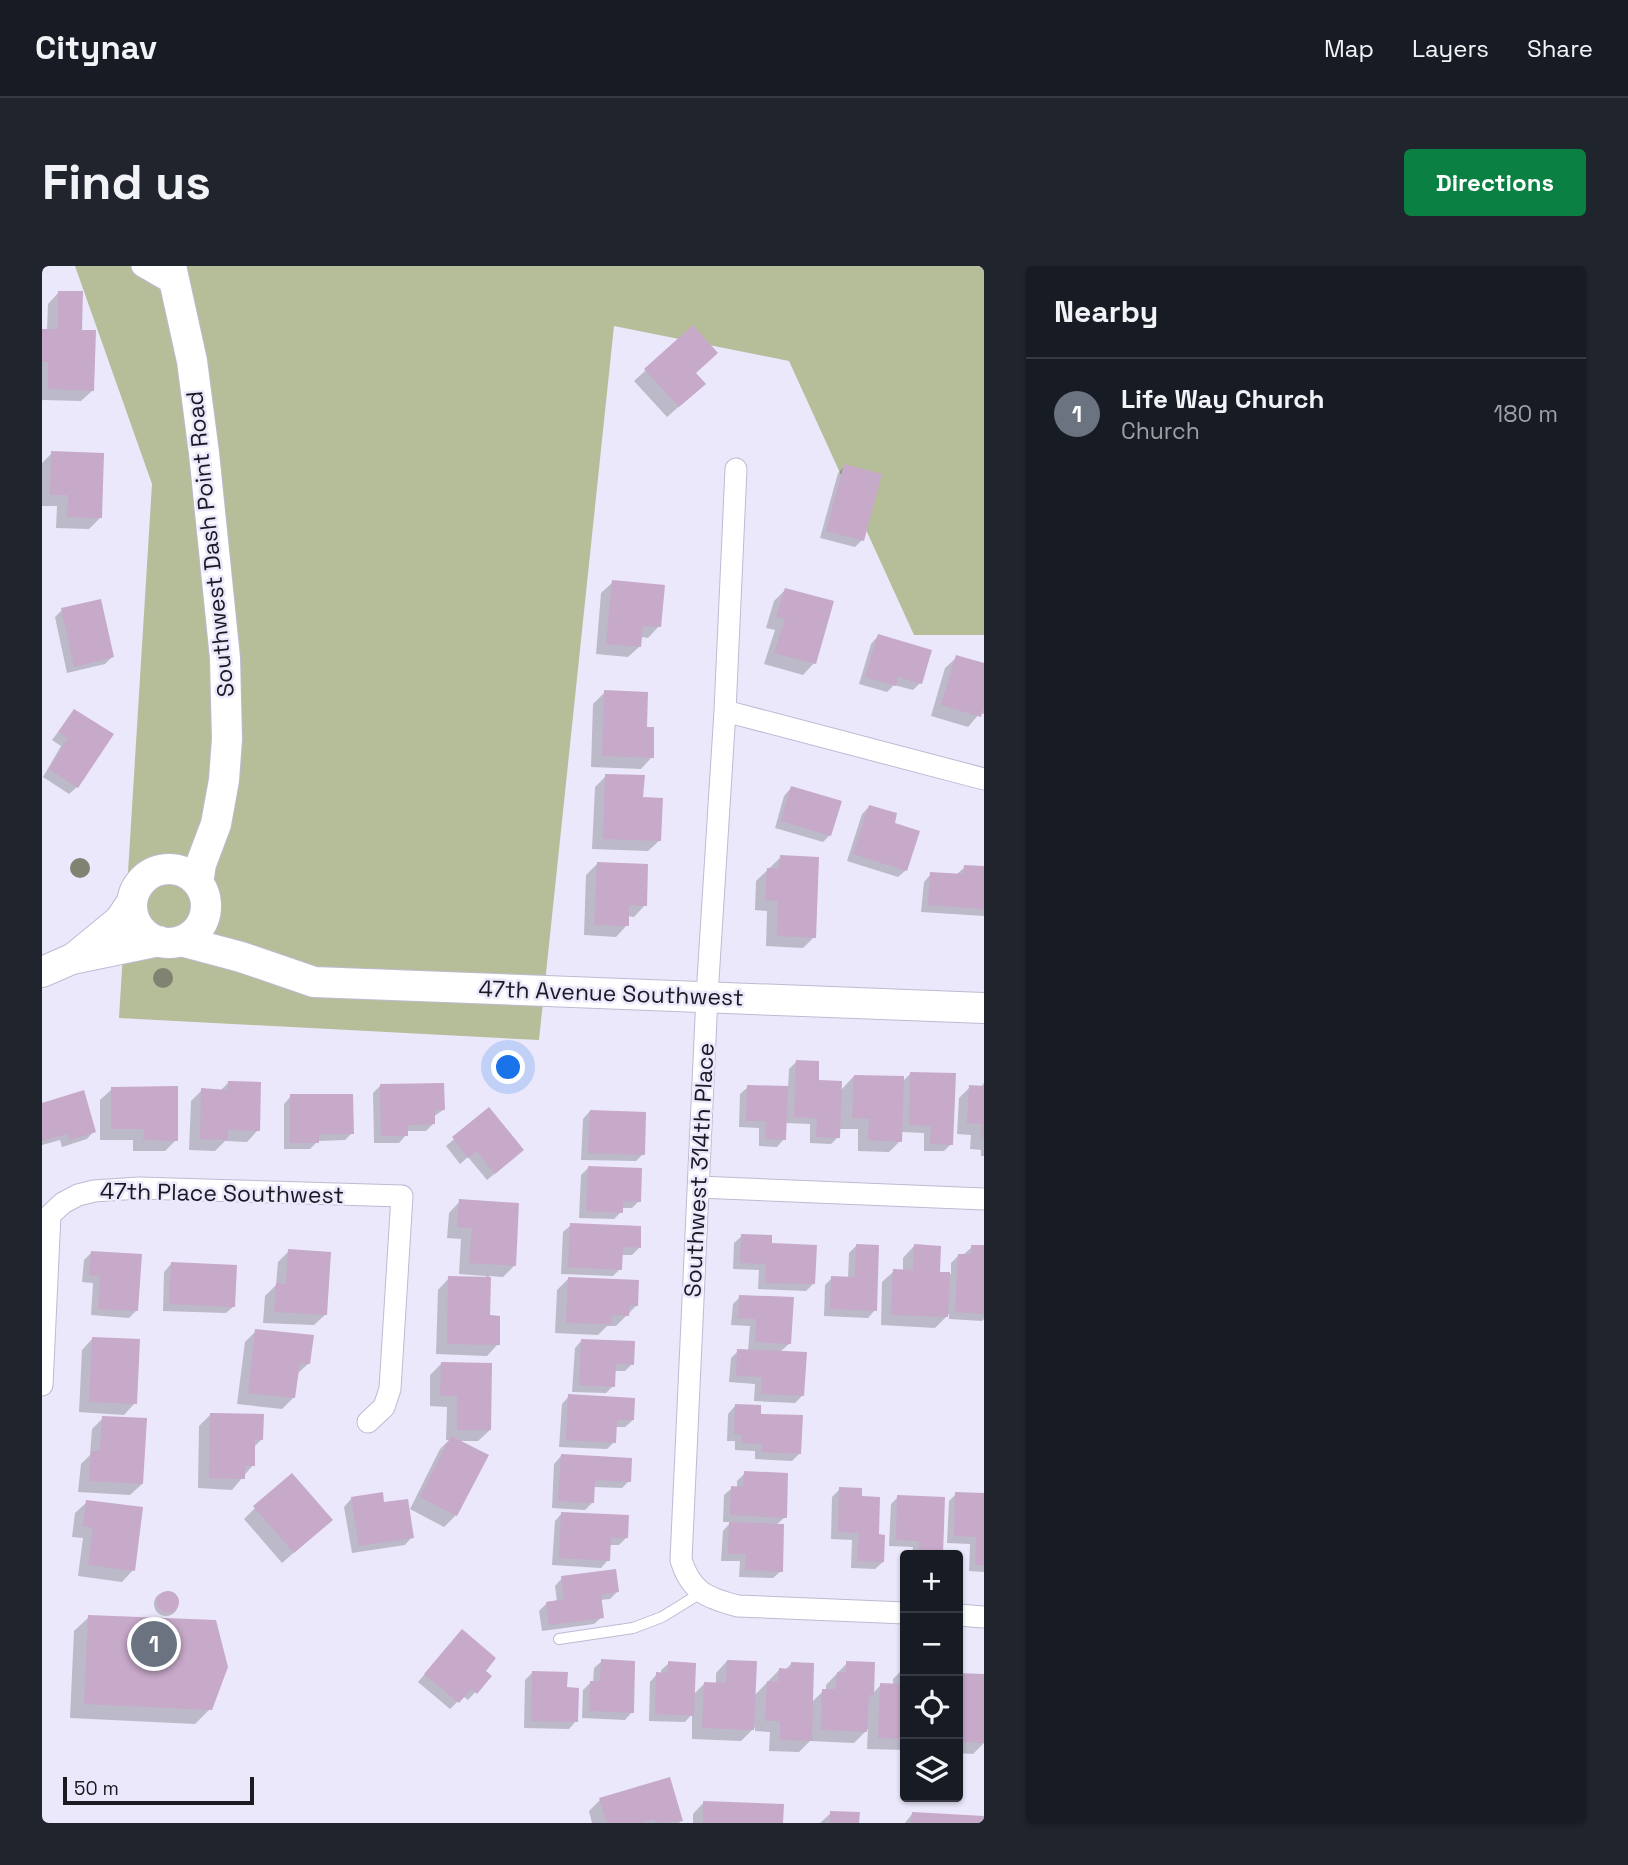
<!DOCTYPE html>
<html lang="en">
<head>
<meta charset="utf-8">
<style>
	body { margin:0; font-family:"Space Grotesk",sans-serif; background:#20242c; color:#f1f3f6 }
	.controls { position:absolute; right:21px; bottom:21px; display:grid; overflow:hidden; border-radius:7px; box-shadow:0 2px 5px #0004 }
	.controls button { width:63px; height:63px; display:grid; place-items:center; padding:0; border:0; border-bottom:2px solid #363941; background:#171b24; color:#f1f3f6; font:35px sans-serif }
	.scale { position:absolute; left:21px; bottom:18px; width:191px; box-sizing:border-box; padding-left:7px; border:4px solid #1b1a23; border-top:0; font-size:19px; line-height:24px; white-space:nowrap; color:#1b1a23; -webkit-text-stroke:5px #ebe8fc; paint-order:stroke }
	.you { position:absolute; left:467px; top:802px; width:24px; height:24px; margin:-18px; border:5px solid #fff; border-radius:50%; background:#1a73e8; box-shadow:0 0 0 10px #1a73e833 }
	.badge { display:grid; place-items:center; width:46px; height:46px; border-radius:50%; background:#0b8043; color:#fff; font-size:23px; font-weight:700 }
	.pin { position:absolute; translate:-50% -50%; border:4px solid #fff; box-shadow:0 2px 7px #0006 }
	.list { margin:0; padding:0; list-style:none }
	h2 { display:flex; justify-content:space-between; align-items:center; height:91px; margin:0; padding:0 28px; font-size:30px }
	h2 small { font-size:23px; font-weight:400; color:#9ea1a6 }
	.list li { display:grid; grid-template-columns:46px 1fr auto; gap:21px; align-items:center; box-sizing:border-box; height:112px; padding:0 28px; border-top:2px solid #363941 }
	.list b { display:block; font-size:26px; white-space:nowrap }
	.list p { margin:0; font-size:23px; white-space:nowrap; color:#9ea1a6 }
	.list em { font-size:23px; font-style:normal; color:#9ea1a6 }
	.icon { flex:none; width:38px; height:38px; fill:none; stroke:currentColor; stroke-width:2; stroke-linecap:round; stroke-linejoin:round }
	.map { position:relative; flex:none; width:942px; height:1557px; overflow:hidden; border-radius:7px }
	header { display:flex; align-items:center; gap:42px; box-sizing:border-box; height:98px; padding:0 35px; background:#171b24; border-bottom:2px solid #363941 }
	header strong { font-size:33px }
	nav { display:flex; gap:38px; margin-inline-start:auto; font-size:24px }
	.intro { display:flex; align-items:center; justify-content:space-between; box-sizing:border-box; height:168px; padding:0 42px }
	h1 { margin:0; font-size:49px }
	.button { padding:18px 32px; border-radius:7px; background:#0b8043; color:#fff; font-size:24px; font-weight:700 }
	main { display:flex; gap:42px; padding:0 42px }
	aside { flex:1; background:#171b24; border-radius:7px; box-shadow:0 2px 5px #0004 }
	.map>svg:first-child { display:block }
</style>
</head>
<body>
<header>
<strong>Citynav</strong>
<nav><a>Map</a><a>Layers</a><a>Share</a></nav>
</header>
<div class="intro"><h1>Find us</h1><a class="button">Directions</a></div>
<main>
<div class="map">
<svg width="942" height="1557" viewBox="0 0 942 1557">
	<rect width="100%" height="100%" fill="#ebe8fc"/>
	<path fill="#b5be99" d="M33 0H942V369H872L747 95 572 60 497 774 77 752 110 218Z"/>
	<path fill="#0003" d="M17 26 38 65 51 124 39 135 0 134V65H5L6 38Z
		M604 104 652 108 650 129 625 151 592 115Z
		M10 187 58 252 47 263 14 262 15 240H0V197Z
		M803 200 820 274 813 281 778 272 796 207Z
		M571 316 617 360 606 372 599 371 598 380 586 391 554 388 559 327Z
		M743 324 772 397 761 409 722 398 733 364 724 362 732 335Z
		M20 344 70 391 63 398 25 407 13 351Z
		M836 370 878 417 871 424 852 419 845 426 817 418 829 378Z
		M915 391 942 399V448L938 447 926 461 889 450 903 402Z
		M563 426 603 462 610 491 599 503 549 501 551 438Z
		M32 445 35 521 27 528 1 511 19 480 10 474Z
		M564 510 618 574 606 585 550 583 553 521Z
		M749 522 788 569 781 576 733 562 742 530Z
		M827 541 850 558 864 604 856 611 805 595 820 548Z
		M739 591 772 671 761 682 724 680 725 645 713 644 714 615Z
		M555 598 603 639 592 651 585 650V659L574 671 542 669 544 609Z
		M923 601 942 602V650L879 646 882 616 889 608H915Z
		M754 796 775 815 798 825 812 810 860 816 869 807 909 878 902 885H882V867L859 866 858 875 847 886 816 885V863H797L796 871 789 878 768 877V858L743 857 742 873 735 881 717 880V862L697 861 698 828 706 821 746 822 747 803Z
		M186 817 216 864 205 876 183 875 173 885 147 884 149 835 160 824 178 825Z
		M942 817V890H939V884L928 883 929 869 915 868 917 832 928 821 938 822Z
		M339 819 401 844 391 851V858L384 865H364V869L357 877H332L331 827Z
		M70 823 134 874 123 885H91V874H58V834Z
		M249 830 310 867 303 874 276 875 268 883H242V838Z
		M0 839 52 865 45 873 20 881 18 874 0 879Z
		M447 843 473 891 445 914 426 891 418 898 404 880Z
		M548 845 601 888 594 895 539 894 541 853Z
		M546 902 597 935 590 942H579V946L572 953 537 952 539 909Z
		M418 935 472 1000 461 1011 447 1010 446 1051 456 1078 445 1090 394 1088 396 1024 407 1012 444 1013V1010L417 1008 419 973 405 972 407 947Z
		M529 959 597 982 590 989H579L578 1003 571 1010 519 1008 521 966Z
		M700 970 728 979 771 1018 764 1025 716 1023 717 1004 691 1003 692 977Z
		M815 979 833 1044 826 1052 782 1050 783 1019 790 1012H806L807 987Z
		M872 980 896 1008H909V997L916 990 922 988 930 981H942V1053L940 1055 907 1053V1048L893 1062 839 1059 840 1016 852 1005 861 1006V992Z
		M247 985 284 1048 272 1059 221 1057 223 1030 234 1019 236 996Z
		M49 987 95 1044 87 1052 49 1049 51 1017 40 1016 42 994Z
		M129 998 192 1040 184 1047 121 1045 122 1006Z
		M526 1013 595 1039 574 1060H565L556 1069 513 1067 515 1024Z
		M698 1031 748 1077 738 1086 761 1129 753 1137 712 1135 713 1118 687 1116 689 1092 696 1085H706L708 1060 689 1059 691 1038Z
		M214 1065 267 1097 255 1108 252 1131 240 1143 195 1138 203 1076Z
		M51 1072 93 1137 82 1149 37 1146 40 1084Z
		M540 1074 590 1098 583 1105H572L571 1120 564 1127 530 1126 533 1082Z
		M400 1097 448 1164 436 1175H415L444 1190 414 1249 402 1261 368 1243 398 1183 407 1174H404L405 1141 388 1140V1109Z
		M527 1130 591 1154 583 1161H573L572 1176 565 1183 517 1181 520 1138Z
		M693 1140 717 1150 758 1187 750 1195 713 1193V1185L693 1184V1175H685L686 1148Z
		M168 1149 220 1173 212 1181 211 1199 190 1224 156 1222 157 1160Z
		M61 1152 100 1218 88 1229 36 1226 39 1198 48 1189 50 1163Z
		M519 1190 587 1215 580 1222 551 1221 550 1237 543 1244 510 1242 512 1198Z
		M703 1207 743 1251 734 1259 739 1305 731 1312 697 1311 698 1295H679L681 1265 689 1256H681L682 1229 690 1222H695V1215Z
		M798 1223 818 1232 836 1270 841 1296 833 1303 809 1302 810 1274 789 1273 790 1231Z
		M914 1228 942 1229V1306L927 1305 928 1278 905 1277 907 1235Z
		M856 1231 901 1233 899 1289H870L871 1281 847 1280 849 1238Z
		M309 1233 341 1238 370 1271 363 1279 310 1287 302 1241Z
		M45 1236 91 1304 80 1316 36 1310 41 1272 30 1271 33 1247Z
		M213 1242 289 1254 240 1297 202 1253Z
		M520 1247 584 1272 577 1279H567L566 1294 559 1302 510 1299 513 1255Z
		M520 1312 575 1326 568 1333 558 1334 560 1351 552 1358 500 1365 497 1345 505 1337 515 1336 513 1320Z
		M112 1338a12 12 0 1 1 24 0a12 12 0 1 1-24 0Z
		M47 1351 168 1443 153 1458 28 1452 32 1365Z
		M413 1373 448 1410 426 1434 421 1430 408 1443 376 1416Z
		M560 1395 590 1446 583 1454 540 1452 541 1424 548 1417H551L552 1402Z
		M685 1395 711 1431 737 1404H743L749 1398 770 1436 781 1425H784V1419L805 1397 831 1427 839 1419H851V1413L863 1401V1484L825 1483 826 1463 812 1477 768 1475 757 1486 727 1485 728 1466 713 1465V1461L699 1475 650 1473V1448L643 1456 607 1455 608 1416 615 1408H619V1404L627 1397 651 1429 662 1418H674V1407Z
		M490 1407 524 1423 534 1455 527 1463 482 1462 483 1414Z
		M916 1409 942 1410V1477L931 1488 916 1487Z
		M558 1534 639 1555 637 1557H550L547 1545Z
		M662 1536 740 1540V1557H651V1548Z
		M789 1547H816L815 1557H778Z
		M870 1548 940 1552V1557H863Z"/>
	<path fill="#c7a9c9" d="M16 25H41L40 64H54L52 125 6 123V96H0V63H16Z
		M651 59 676 87 654 107 664 118 637 141 602 103Z
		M9 185 62 187 60 252 25 251 26 229H8Z
		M802 198 840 208 822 275 784 265Z
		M570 314 623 319 619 361 601 360 599 381 564 378Z
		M743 322 792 335 774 398 732 387 743 353 734 351Z
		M59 333 72 391 32 401 19 342Z
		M836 368 890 384 880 418 856 411 854 420 823 411Z
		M914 389 942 397V440L939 451 899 439Z
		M562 424 606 426 605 461H612V492L560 490Z
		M32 443 72 468 36 522 7 503 26 472 16 466Z
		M563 508 603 509 601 531 621 532 619 575 561 573Z
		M749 520 800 535 789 570 739 555Z
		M827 539 855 547 853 557 878 565 865 605 811 588Z
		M738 589 777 591 774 672 735 670 736 635 723 634 725 602H737Z
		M555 596 606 598 605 640 587 639V660L552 659Z
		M922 599 942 600V643L886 639 888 606 921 608Z
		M754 794 777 795V814L800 815 798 872 774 871 775 852 752 851Z
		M868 806 914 807 911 879 888 878 889 860 867 859Z
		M812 809 862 810 860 876 826 874 827 853 810 852Z
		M186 815 219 816 218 865 186 864V874L158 873 159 822 185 824Z
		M402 817 403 844H393V858L366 859V870H339L338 818Z
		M705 819 746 820 744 874 723 873 724 855H704Z
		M927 819 942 820V873H939V858L925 857Z
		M136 820V875L101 874 102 863H69V821Z
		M42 824 54 866 28 874 25 868 0 875V837Z
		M248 828H311L312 868H277V877H248Z
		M447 841 482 884 453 908 435 885 426 892 410 871Z
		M548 844 604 846 603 889 546 887Z
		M546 900 600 902 599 936 581 935V947L544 945Z
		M417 933 477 937 474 1000 427 997 430 962 415 961Z
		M528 957 599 960V982L581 981 580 1004 526 1001Z
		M699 968 730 969V977L775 979 773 1018 723 1017 724 998 698 997Z
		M814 978 837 979 835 1045 788 1043 789 1010 813 1011Z
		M872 978 899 980 898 1006H908L906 1051 849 1049 851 1003 871 1004Z
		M929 979H942V1048L913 1046 916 988H929Z
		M246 983 289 986 285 1049 232 1046 234 1017 244 1018Z
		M49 985 100 988 96 1045 56 1043 58 1010 47 1009Z
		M129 996 195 999 193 1041 127 1038Z
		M406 1010 449 1011 448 1049 458 1050V1079L405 1078Z
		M526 1011 597 1014 596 1040 588 1039 587 1050 570 1049 569 1058 524 1057Z
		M697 1029 752 1031 749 1078 713 1076 714 1053 696 1052Z
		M213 1063 272 1069 268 1098 258 1097 253 1132 206 1127Z
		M50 1071 98 1073 95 1138 47 1136Z
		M539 1073 593 1075 592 1099 574 1097 573 1121 537 1119Z
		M695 1083 765 1086 762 1130 719 1128 720 1111 694 1110Z
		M399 1096 450 1097 449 1164H415V1130H398Z
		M526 1128 593 1132 592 1154H575L574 1177 524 1174Z
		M693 1138 719 1139V1148L761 1149 759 1188 719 1186 720 1178 699 1177 700 1169 692 1168Z
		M168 1147 222 1148 221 1174 213 1173V1200H203V1213L167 1212Z
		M60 1150 105 1152 101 1218 47 1215 49 1185H58Z
		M409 1170 447 1189 415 1250 378 1231Z
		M519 1188 590 1192 589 1216 553 1214 552 1237 516 1235Z
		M702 1205 746 1207 745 1252 688 1249 689 1220 701 1221Z
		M250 1207 291 1254 252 1287 211 1240Z
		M797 1221 820 1222V1230L838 1231 837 1268 843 1269 842 1296 815 1295 817 1267 796 1266Z
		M341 1226 342 1236 366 1233 372 1272 317 1280 309 1231Z
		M913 1226 942 1227V1299H933L934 1271 912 1270Z
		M855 1229 903 1231 901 1289H877V1275L854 1274Z
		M44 1234 101 1241 93 1305 46 1299 51 1262 41 1260Z
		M519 1246 587 1249 586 1272H569L568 1295 517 1292Z
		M687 1256 742 1258 741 1306 703 1304 704 1288H686Z
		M574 1303 577 1326 559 1328 562 1352 507 1359 504 1336 522 1333 519 1310Z
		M115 1336a11 11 0 1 1 22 0a11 11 0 1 1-22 0Z
		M46 1349 174 1354 186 1401 170 1444 42 1438Z
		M420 1363 454 1392 444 1405 450 1410 435 1428 429 1423 417 1437 382 1408Z
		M559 1393 593 1395 592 1447 547 1445 548 1415H558Z
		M685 1394 715 1395 712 1464 660 1462 662 1416 684 1417Z
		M626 1395 654 1397 652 1450 613 1448 614 1406 626 1407Z
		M804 1395 833 1396 832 1429H827L825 1466 779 1464 780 1423H794L795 1406H804Z
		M749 1396 772 1397 770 1475 738 1474V1455H723L725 1415 736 1416 737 1402 749 1403Z
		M490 1405 526 1406 525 1421 537 1422 536 1456 489 1455Z
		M916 1407 942 1408V1477L916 1476Z
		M838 1417 863 1418V1473L836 1472Z
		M628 1511 641 1555 613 1557 612 1553 600 1557H565L557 1532Z
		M661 1535 742 1538 741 1557H661Z
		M788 1545 818 1546 817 1557H788Z
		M870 1546 942 1550V1557H869Z"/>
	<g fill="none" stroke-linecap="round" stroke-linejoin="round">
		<defs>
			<path id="lane" d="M517 1373 591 1362 620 1351 659 1327"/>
			<path id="street" d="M100 0 133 19
				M694 203 683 445 665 730 639 1294C649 1326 665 1332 696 1340L863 1347
				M683 445 942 513
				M656 921 942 933
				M0 1119 8 949 21 937 36 929 52 925 97 922 360 930 348 1123 342 1141 326 1156
				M916 1349 942 1351"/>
			<path id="secondary" d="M129 0 150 95 162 187 183 392 185 473 182 514 174 558 159 598 156 617
				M90 640a37 37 0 1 1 74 0a37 37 0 1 1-74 0Z
				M139 675 199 691 272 716 942 742
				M33 691 78 654 90 636
				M0 706 30 693 117 675"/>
		</defs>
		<use href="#lane" stroke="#bebad3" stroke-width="12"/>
		<use href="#street" stroke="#bebad3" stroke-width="23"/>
		<use href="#secondary" stroke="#bebad3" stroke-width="32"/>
		<use href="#lane" stroke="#fff" stroke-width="10"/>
		<use href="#street" stroke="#fff" stroke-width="21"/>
		<use href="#secondary" stroke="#fff" stroke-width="30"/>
	</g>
	<g fill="#818372">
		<circle cx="38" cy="602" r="10"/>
		<circle cx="121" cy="712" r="10"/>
	</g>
	<g text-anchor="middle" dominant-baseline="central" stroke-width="5" stroke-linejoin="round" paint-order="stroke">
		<g font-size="23" fill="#1b1a23" stroke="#ebe8fc">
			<text transform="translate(168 278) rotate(-96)">Southwest Dash Point Road</text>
			<text transform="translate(569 727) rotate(2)">47th Avenue Southwest</text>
			<text transform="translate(657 904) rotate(-87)">Southwest 314th Place</text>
			<text transform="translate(180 927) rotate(1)">47th Place Southwest</text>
		</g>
	</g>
</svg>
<div class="controls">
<button>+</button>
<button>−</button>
<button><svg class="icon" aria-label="locate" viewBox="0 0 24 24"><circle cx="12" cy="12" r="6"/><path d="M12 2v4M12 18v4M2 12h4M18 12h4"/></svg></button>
<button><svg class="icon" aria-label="layers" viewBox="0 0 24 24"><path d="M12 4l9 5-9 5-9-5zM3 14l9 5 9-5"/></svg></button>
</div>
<div class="scale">50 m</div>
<div class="you"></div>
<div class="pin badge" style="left:112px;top:1378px;background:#6b7280">1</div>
</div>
<aside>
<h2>Nearby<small></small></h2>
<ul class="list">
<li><span class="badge" style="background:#6b7280">1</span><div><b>Life Way Church</b><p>Church</p></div><em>180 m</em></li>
</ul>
</aside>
</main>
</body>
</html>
